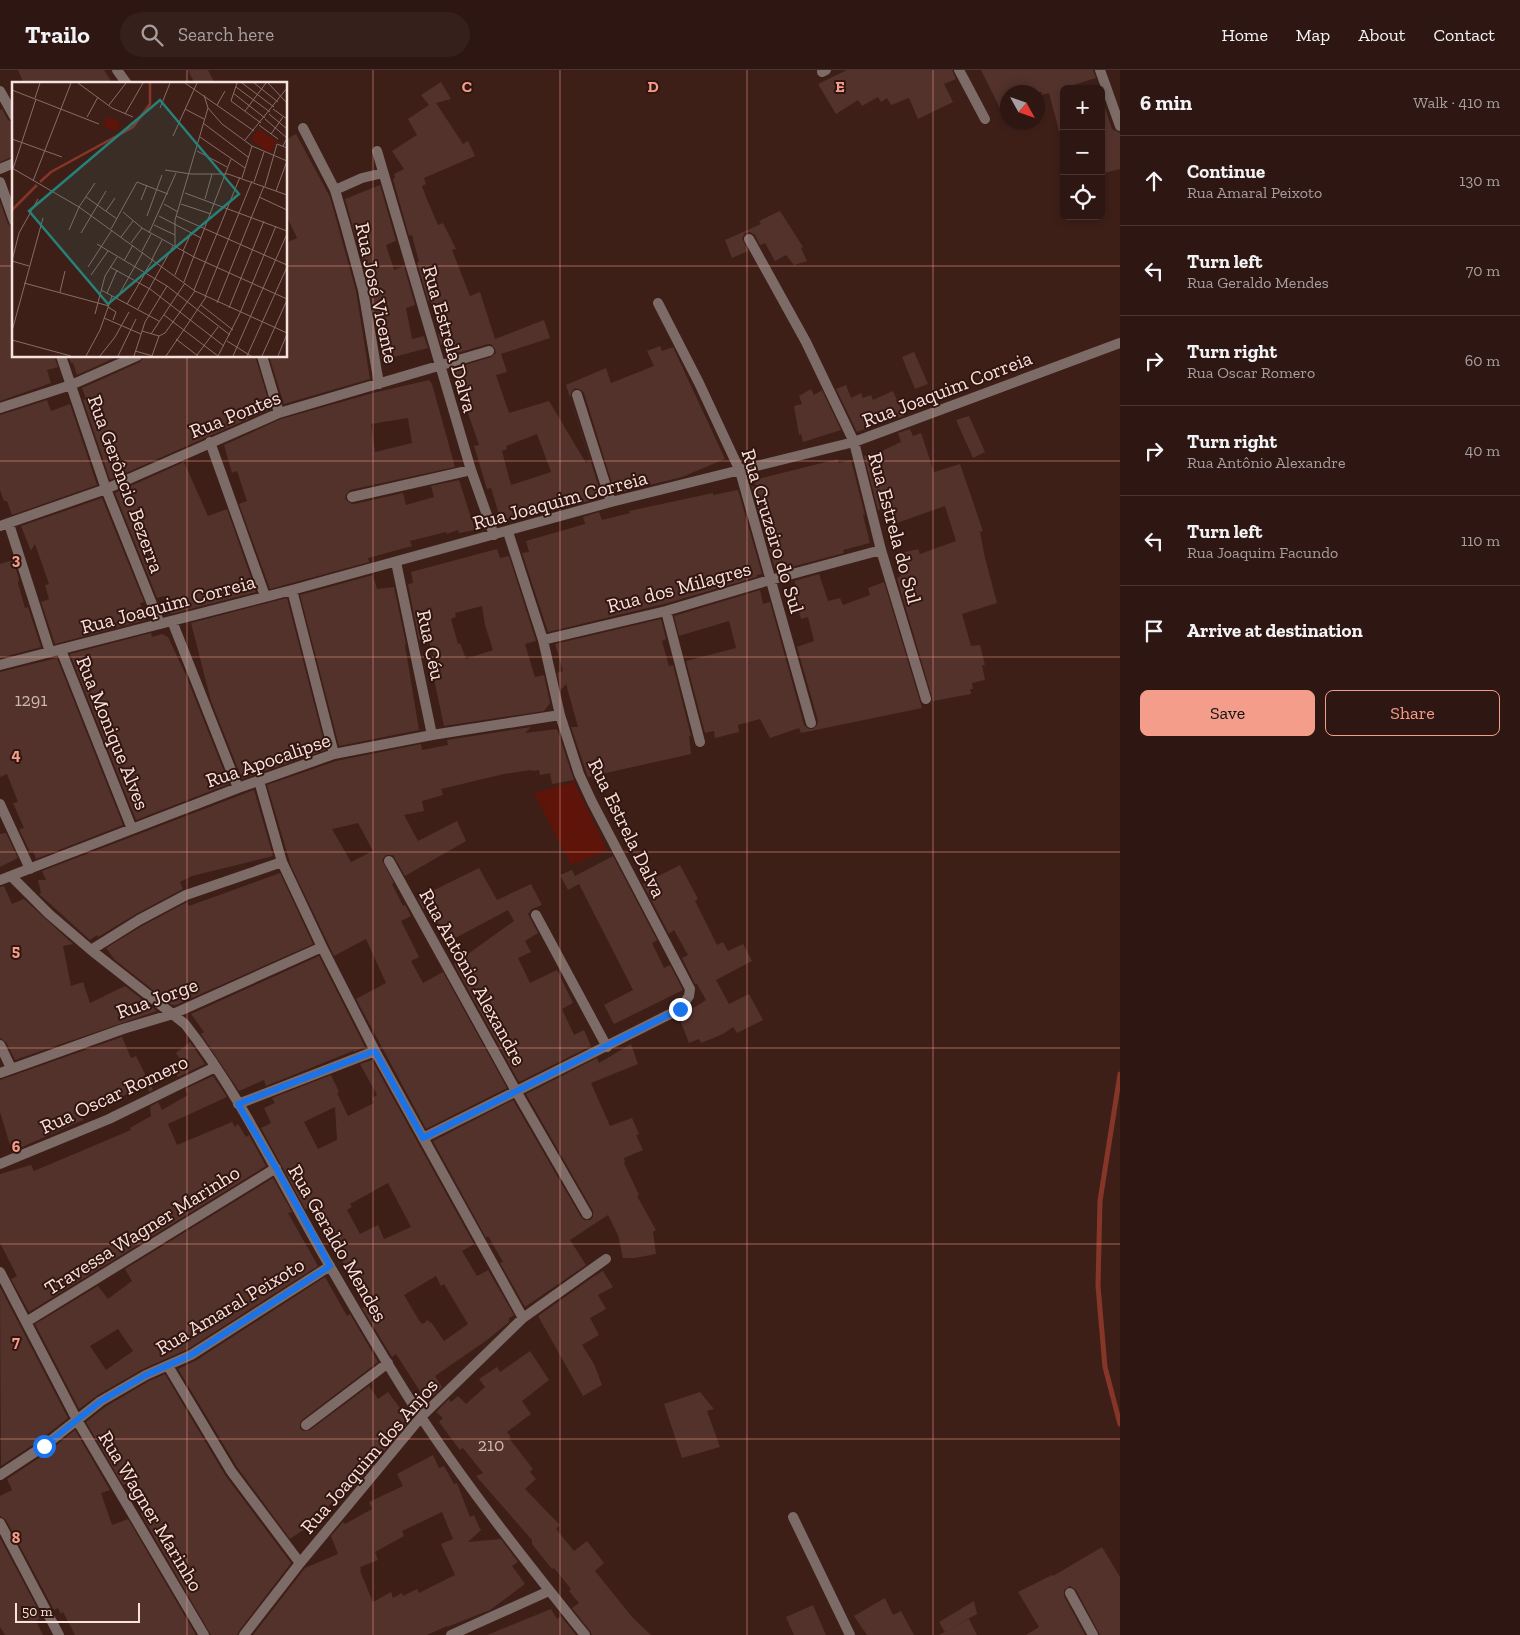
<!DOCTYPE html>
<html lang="en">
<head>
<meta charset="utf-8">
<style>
	body { margin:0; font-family:"Zilla Slab",serif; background:#36201b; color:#f1f3f6 }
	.controls { position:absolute; right:15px; top:15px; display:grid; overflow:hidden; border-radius:8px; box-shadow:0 2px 8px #0003 }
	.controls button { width:45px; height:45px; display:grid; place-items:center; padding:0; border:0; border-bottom:1px solid #493632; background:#2e1712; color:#f1f3f6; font:25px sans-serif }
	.compass { position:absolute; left:1000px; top:15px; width:45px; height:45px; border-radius:50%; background:#2e1712; box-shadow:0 2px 8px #0003; rotate:130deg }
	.scale { position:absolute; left:15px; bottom:12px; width:125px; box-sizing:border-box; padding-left:5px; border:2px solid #f7e2dd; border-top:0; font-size:14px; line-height:18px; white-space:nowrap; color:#f7e2dd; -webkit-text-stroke:4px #32150f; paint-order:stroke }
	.stop { position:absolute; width:15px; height:15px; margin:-11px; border:4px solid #1a73e8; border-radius:50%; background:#fff }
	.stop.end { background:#1a73e8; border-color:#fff; box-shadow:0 1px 5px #0008 }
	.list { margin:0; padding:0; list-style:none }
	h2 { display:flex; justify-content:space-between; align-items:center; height:65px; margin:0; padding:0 20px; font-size:21px }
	h2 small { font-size:16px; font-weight:400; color:#a79f9f }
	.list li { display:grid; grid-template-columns:32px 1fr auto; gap:15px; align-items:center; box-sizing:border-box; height:90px; padding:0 20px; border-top:1px solid #493632 }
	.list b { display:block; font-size:19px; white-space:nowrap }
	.list p { margin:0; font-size:16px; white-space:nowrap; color:#a79f9f }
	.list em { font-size:16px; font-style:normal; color:#a79f9f }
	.actions { display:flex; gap:10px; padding:15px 20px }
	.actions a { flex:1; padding:11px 0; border:1px solid #f49d8b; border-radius:8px; text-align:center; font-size:18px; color:#f49d8b }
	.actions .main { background:#f49d8b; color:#111 }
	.icon { flex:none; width:28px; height:28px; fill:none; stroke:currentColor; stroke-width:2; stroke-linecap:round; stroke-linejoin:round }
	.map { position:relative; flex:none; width:1120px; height:1565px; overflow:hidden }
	header { display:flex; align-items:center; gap:30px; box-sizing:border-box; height:70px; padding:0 25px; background:#2e1712; border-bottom:1px solid #493632 }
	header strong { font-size:24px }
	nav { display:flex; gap:28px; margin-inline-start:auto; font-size:18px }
	.search { width:350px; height:45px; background:#36201b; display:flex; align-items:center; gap:12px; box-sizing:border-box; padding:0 18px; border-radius:28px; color:#a79f9f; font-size:19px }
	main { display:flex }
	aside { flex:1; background:#2e1712 }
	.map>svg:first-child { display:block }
</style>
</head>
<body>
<header>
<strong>Trailo</strong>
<div class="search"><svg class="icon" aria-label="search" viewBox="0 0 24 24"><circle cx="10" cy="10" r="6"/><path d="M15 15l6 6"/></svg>Search here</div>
<nav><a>Home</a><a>Map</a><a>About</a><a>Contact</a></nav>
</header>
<main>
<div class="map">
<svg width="1120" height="1565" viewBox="0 0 1120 1565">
	<rect width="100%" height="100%" fill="#3d1f18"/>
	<path fill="#5e1408" d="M574 712 607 780 571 795 534 723Z"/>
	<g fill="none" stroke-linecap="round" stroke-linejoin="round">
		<path stroke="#853628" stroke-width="5" d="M1120 1004 1100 1131 1098 1216 1105 1297 1120 1354"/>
	</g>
	<path fill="#53322c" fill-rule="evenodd" d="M18 0H104L113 14H24Z
		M188 0H208L215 14H195Z
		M847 0H952L956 9 944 14 953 32 918 49 909 28 891 35 887 28 881 32 878 27 862 36 858 30 836 44 818 14Z
		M981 0H1093L1096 8 1064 18V61H1059L1049 23 1042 25 1041 22H1008V54Z
		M441 12 451 29 436 33 463 74 468 71 475 86 424 108 426 114 422 116 426 127 438 155 443 153 456 179 452 180 470 226 480 222 495 269 544 250 550 268 501 284 507 302 496 305 509 343 549 331 586 393 590 391 566 315 606 298 611 313 654 296 647 281 660 276 662 281 673 277 725 389 682 407 621 422 620 418 614 420 584 323 581 320 575 318 572 321 570 327 601 424 594 427V429L579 434 578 430 501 451 491 418 487 419 474 376 479 375 468 343 465 344 452 299 491 287 496 283 495 279 491 274H488L447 286 443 274 441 275 438 264 440 263 431 231H428L417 192H419L412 165 409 166 393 109 395 108 394 104 404 99 392 81 417 65 408 49 429 35 421 25ZM537 364 551 402 511 415 502 381 507 379 506 376Z
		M1101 35H1104L1112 59 1120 63V99L1101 104Z
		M2 39 8 50 14 53V86L0 92V40Z
		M296 64 330 127 356 221 370 309 284 334 269 286H286V173L297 168 286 145V70Z
		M380 115 396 171 386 175 394 200 404 196 415 235 406 238 412 269 424 266 428 278 382 290 370 218 345 129Z
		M0 132 8 154 14 158V286H54L58 297 47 300 51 313 0 331Z
		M780 141 803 177 801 178 807 191 794 195 786 185 775 191 765 173 760 175 755 165 750 162 745 163 742 168 748 181 732 188 725 170 761 154 759 151Z
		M914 282 928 314 915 319 902 287Z
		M68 286H119L77 305 73 293H71Z
		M144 286H255L271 339 110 410 83 330 86 329 82 318 140 292Z
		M429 310 432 314 455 397 350 420 346 425 345 429 350 433 354 434 403 423 406 435 434 427 431 416 459 410 475 460 459 463 458 460 447 464 446 462 410 471 412 476 368 488 369 492 270 519 239 434 247 431 237 401 232 403 224 375 281 349 373 323ZM408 348 412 373 375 382 371 354Z
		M846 315 851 328 861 323 863 328 871 325 873 330 893 321 904 346 881 353 857 362 836 319Z
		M811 319 814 325 822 320 841 360 803 372 801 364 799 365 794 336 802 334 799 326Z
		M47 330 51 341 70 334 97 415 12 445 7 431H4L0 420V345Z
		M969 346 985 382 973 388 956 350Z
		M910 359 913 366 921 363 934 402 960 394 983 461 980 462 985 488 997 533 962 544 971 576 980 575 985 595H982L985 610 972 613 973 619H970L971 624 933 631 897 508 901 506 894 485 918 479 920 484 956 471 945 436 894 454 887 437 878 440 864 386 872 383 873 385 901 372 898 363Z
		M838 389 839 393 851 390 865 445H863L870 473 843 480 844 483 788 498V497L781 499 780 497 775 499 752 417 756 416 754 410Z
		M184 392 208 446 227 439 256 522 171 544 165 526 157 528 115 423Z
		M738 420 762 504 757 505V507L664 534 548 562 522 483 529 482 526 471 585 454 583 447 599 442 602 450 630 443 629 441 713 423V425Z
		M102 428 144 532 140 533 146 550 55 574 41 532 49 529 45 515 49 514 35 474 31 481 21 456Z
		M497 479 500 488 509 486 536 571 525 574 535 607 544 605 550 633 544 641 444 656 432 600 439 598 427 567 419 570 408 514 413 513 411 502ZM482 536 485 555 493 580 466 589 460 573 458 574 451 549 456 547 455 543Z
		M13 490 19 509 18 513 25 538 28 537 41 577 0 588V494Z
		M819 504 828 531 840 528 843 535 870 525 868 518 884 512 922 638 801 663 799 658 770 668 760 649 738 655 739 662 715 668 714 661 705 663 686 591 736 578 729 551 679 566 674 546 760 520 763 534 770 532 804 655 809 659H813L817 655 818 651 797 577 814 571 808 547 801 549 794 521 798 520 794 511Z
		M373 505 377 519 394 517 406 574 405 575 419 660 339 676 300 525Z
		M287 528 326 680 242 709 211 631 191 553Z
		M661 549 666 569 662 571 669 596 673 595 691 666H689L691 684 588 707 571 657H578L566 614 561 620 557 603 563 601 555 574Z
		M151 563 152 567 162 564 168 567 185 603 229 714 136 750 70 584Z
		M57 588 123 755 36 789 33 781 30 782 19 759 24 758 13 733 18 732 7 704 0 707V602Z
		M531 657 525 663 557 659 574 710 552 714 550 703 540 705 539 700 532 701 531 700 504 704 441 719 443 725 422 731 424 741 404 745 418 771 457 751 466 771 405 806 393 785H386L382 790 394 813 392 814 403 836 405 835 411 846 401 851 419 887 411 891 423 913 443 902 507 1018 426 1059 356 929 386 913 366 869 334 886 291 796 267 715 336 691 421 674 422 680 448 675 447 670ZM358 753 373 781 351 792 332 759Z
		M254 720 273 786 192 806 180 812 183 819 136 844 98 867 97 865 90 870 39 824 41 823 38 810H46L42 801Z
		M6 763 18 788 0 797V764Z
		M613 786 657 870 652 873 664 898 670 895 683 920 614 954 604 935 633 920 579 814 568 820 560 805 572 800 575 806Z
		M680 795 698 829 695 831 717 875 723 872 728 881 743 874 752 891 716 910 729 934 749 924 763 950 737 963 733 957 723 964 701 973 699 969 689 973 679 947 706 930 697 914H695L682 888 688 885 674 860 669 864 643 814Z
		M479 798 497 830 531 814 542 835 532 839 528 844 538 863 525 871 531 882 518 888 530 913 557 900 573 933 562 939 574 965 584 960 591 976 519 1012 454 894 514 851 508 840 446 873 428 837 423 839 418 828Z
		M280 803 313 874 176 935H172L115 890 106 878 142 856 187 832 189 836Z
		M4 816 12 834 24 829 73 874 63 876 71 916 83 912 90 933 125 916 157 941 15 990 6 972 0 968V817Z
		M319 886 365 977 354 982 353 981 266 1016 264 1010 239 1021 201 964 204 962 191 944Z
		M122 967 131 988 136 986 153 1020 149 1022 148 1016 110 1031 108 1027 79 1039 83 1050 13 1081 10 1075 0 1042V1010Z
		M190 972 205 994 178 1007 174 999 184 995 176 983Z
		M631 974 638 994 591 1013 610 1056 632 1048 639 1064 636 1065 643 1080 624 1088 625 1092 624 1093 639 1125 637 1126 656 1160 653 1162 656 1184 635 1188H623L618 1165 608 1145 570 1170 586 1195 525 1237 500 1193 503 1192 488 1166 486 1168 433 1071 513 1030 581 1147 584 1150H590L593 1147V1141L526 1024 597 988 599 993Z
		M372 990 474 1174 462 1181 477 1206 488 1200 514 1245 509 1248V1252L487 1270 435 1306 442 1317 427 1332 396 1284 392 1287 362 1238 366 1236 314 1137 305 1139 261 1058 271 1053 264 1038 275 1033 272 1028 331 1005 339 1022 337 1023 348 1046 374 1033 372 1028 377 1025 360 994ZM335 1037 337 1070 318 1079 304 1052ZM388 1113 411 1157 384 1169 378 1155 360 1164 347 1140 352 1137 350 1134ZM436 1206 441 1216 444 1214 468 1254 444 1271 431 1252 430 1253 428 1250 423 1254 420 1252 404 1225Z
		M213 1006 227 1027 168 1054 177 1075 232 1052 235 1057 238 1054 246 1067 249 1065 266 1096 29 1242 11 1209 17 1206 0 1173V1104L31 1095 34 1101 131 1060 130 1058 151 1046 150 1037 158 1032 162 1040 188 1025 185 1019Z
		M273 1108 292 1142 288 1143 318 1196 188 1279 143 1299 98 1325 79 1339 35 1254 98 1216 108 1229 132 1211 125 1199ZM118 1259 133 1281 106 1300 90 1276Z
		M603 1201 613 1217 598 1225 606 1239 590 1248 599 1265 582 1275 594 1294 602 1315 583 1326 538 1246 593 1207Z
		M325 1207 347 1246 350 1244 378 1292 302 1350 300 1353V1359L304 1361 310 1360 369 1316 378 1329 388 1322 406 1346 405 1347 408 1352 356 1415 328 1436 332 1440 290 1469 237 1397 178 1299 195 1291Z
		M0 1217 68 1348 40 1370 1 1396Z
		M530 1281 549 1310 522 1331 531 1344 507 1362 511 1367 509 1368 533 1399 530 1402 536 1409 525 1419 560 1455 556 1459 574 1481 587 1471 604 1493 595 1501 633 1548 651 1565H592L590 1561 572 1538 579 1533 569 1521 571 1519 554 1498 552 1499 532 1474V1470L476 1406 483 1403 463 1378 460 1380 439 1352 443 1348 436 1342 449 1329 451 1332 458 1326 466 1334 485 1317 479 1309 497 1297 500 1302Z
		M165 1304 225 1405 291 1493 239 1561 237 1565H211L141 1444 142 1443 125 1414 123 1415 86 1352 105 1337 149 1311Z
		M700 1322 714 1339 707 1341 720 1377 682 1388 664 1334Z
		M75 1360 110 1420 101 1423 112 1455 128 1449 196 1565H75L63 1542 61 1544 58 1538 54 1540 6 1450 0 1446V1426L12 1420 7 1409 48 1382Z
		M433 1385 439 1398 444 1396 454 1414 457 1413 470 1447 474 1445 480 1459H482L468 1472 501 1469 518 1492 512 1496 525 1514 490 1540 447 1557V1556L427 1565H253L305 1498 338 1484 331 1466 343 1452 345 1454 372 1439 369 1432 403 1416 397 1404ZM442 1442 453 1469 441 1474 455 1505 419 1523 417 1519 403 1526 402 1523 393 1528 391 1522 373 1532 360 1501H361L360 1497 378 1490 375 1482 404 1466 402 1461Z
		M0 1468 42 1547 36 1551 43 1565H5L0 1557Z
		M1102 1477 1120 1507V1565H1100L1076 1520 1070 1516 1064 1520V1526L1085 1565H1026L1039 1557 1018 1522 1052 1505 1053 1506Z
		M885 1528 893 1545 901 1541 914 1565H867L854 1546Z
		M974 1531 977 1544 945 1562 939 1552Z
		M813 1535 826 1565H794L786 1547Z
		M551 1539 557 1549 561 1546 576 1565H487Z
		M969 1549 977 1565H939L956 1556Z"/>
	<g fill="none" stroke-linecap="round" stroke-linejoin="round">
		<path stroke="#7c6b67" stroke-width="10" d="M117 0 127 14
			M959 0 985 49
			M1100 0 1120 56
			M822 2 826 0
			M0 21 14 46
			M303 58 335 120 345 154 363 220 379 314
			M377 81 471 400 494 465
			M0 99 14 93
			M0 112 14 151
			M335 120 362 108 383 103
			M749 169 806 272 854 372 881 480 926 629
			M658 233 699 313 740 401 811 653
			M61 286 106 419 160 554
			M262 286 279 343
			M577 325 611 432
			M0 338 71 315 137 286
			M210 372 265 526
			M352 427 471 400
			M9 454 50 582
			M0 456 106 419 279 343 489 281
			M396 492 432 665
			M292 520 334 684
			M666 541 700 672
			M172 551 238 718
			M543 570 666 541 770 510 881 480
			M61 580 132 759
			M0 595 292 520 611 432 854 372 1120 273
			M259 711 282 792 322 877 375 981 523 1248
			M0 734 30 799
			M389 791 516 1021 587 1144
			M11 806 49 844 91 880 185 954C243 1028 283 1117 331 1198 360 1248 389 1298 421 1347 471 1422 528 1494 585 1565
			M0 810 238 718 334 684 432 665 560 645
			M536 845 607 977
			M91 880 139 850 186 825 282 792
			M0 975 11 998
			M0 1003 123 959 173 944 322 877
			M238 1034 375 981
			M423 1068 680 939 689 926 690 919 592 732 579 704 560 645 543 570 508 462
			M0 1094 109 1049 215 997
			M0 1202 77 1350 204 1565
			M26 1252 276 1098
			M168 1296 231 1401 300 1493
			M306 1355 388 1293
			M0 1405 44 1376 101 1331 146 1305 191 1285 330 1196
			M793 1447 850 1565
			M0 1453 59 1565
			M1070 1523 1093 1565
			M244 1565 300 1493 421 1347 523 1248 606 1189
			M451 1565 549 1521"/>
	</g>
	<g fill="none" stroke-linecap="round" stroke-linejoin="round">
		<path stroke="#1a73e8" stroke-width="6" d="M44 1376 101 1331 146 1305 191 1285 330 1196 276 1098 238 1034 375 981 423 1068 680 939"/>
	</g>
	<path fill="none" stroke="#f49d8b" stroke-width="1" stroke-opacity="0.55" d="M187 0V14M373 0V1565M560 0V1565M747 0V1565M933 0V1565M0 196H14M286 196H1120M187 286V1565M0 391H1120M0 587H1120M0 782H1120M0 978H1120M0 1174H1120M0 1369H1120"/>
	<g text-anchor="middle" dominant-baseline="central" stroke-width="4" stroke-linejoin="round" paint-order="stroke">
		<g font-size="18" fill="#ceb6b1">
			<text x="31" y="630">1291</text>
			<text x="491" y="1375">210</text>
		</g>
		<g font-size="20" fill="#f7e2dd" stroke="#32150f">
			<text transform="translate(377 223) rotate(78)">Rua José Vicente</text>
			<text transform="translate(450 269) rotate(74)">Rua Estrela Dalva</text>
			<text transform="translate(947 319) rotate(-21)">Rua Joaquim Correia</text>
			<text transform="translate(235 344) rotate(-22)">Rua Pontes</text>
			<text transform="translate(126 414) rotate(70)">Rua Gerôncio Bezerra</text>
			<text transform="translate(560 430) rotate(-15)">Rua Joaquim Correia</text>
			<text transform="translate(895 458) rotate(75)">Rua Estrela do Sul</text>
			<text transform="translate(773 461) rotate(73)">Rua Cruzeiro do Sul</text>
			<text transform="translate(679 517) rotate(-15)">Rua dos Milagres</text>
			<text transform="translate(168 534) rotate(-15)">Rua Joaquim Correia</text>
			<text transform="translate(431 575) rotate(78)">Rua Céu</text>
			<text transform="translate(113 663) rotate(68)">Rua Monique Alves</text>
			<text transform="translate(268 690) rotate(-19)">Rua Apocalipse</text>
			<text transform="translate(627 758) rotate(64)">Rua Estrela Dalva</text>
			<text transform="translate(473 907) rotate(61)">Rua Antônio Alexandre</text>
			<text transform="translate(157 928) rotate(-20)">Rua Jorge</text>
			<text transform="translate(114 1024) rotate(-25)">Rua Oscar Romero</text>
			<text transform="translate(142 1160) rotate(-32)">Travessa Wagner Marinho</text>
			<text transform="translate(338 1173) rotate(60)">Rua Geraldo Mendes</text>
			<text transform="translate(230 1236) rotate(-31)">Rua Amaral Peixoto</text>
			<text transform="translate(369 1386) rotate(-49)">Rua Joaquim dos Anjos</text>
			<text transform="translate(151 1441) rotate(59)">Rua Wagner Marinho</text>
		</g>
	</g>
	<g transform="translate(12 12)">
		<rect width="275" height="275" fill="#3d1f18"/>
		<path d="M95 35 109 40 105 49 91 45ZM247 47 265 60 257 71 239 57Z" fill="#5e1408"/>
		<path fill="none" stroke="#853628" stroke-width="2.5" d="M28 100 39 90 121 45 138 22V1M0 128 25 103"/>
		<path fill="none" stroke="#876d67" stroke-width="1" d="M66 1 100 26 121 35M173 1 242 49M225 1 219 19 249 41M230 1 262 25M242 1 266 20M256 1 275 21M224 5 258 30M0 8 87 42M221 11 253 36M192 13 196 26 210 42 240 64 275 79M23 16 28 1M97 23 114 1M205 23 213 9M148 26 158 1M173 27 192 37M261 27 275 37M233 29 254 1M113 32 131 1M257 32 275 47M75 35 86 15M253 37 275 56 271 64M191 41 236 75M247 43 266 57M259 52 271 35M161 54 185 1M188 55 233 86M0 57 50 75M233 58 275 6M185 69 215 85M0 86 67 125 183 209 275 251M1 87 24 17M153 88 179 92H216L275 113M230 96 240 64M21 99 59 1M242 100 252 70M253 104 265 62 275 66M264 109 275 79M173 111 275 149M74 115 105 137M247 115 275 128M193 117 200 92M129 118 135 103M152 122 166 130M169 122 199 132M94 129 103 116M111 130 130 146 182 175 275 217M135 134 150 93M147 134 189 156M164 134 275 183M142 143 163 153M99 147 125 100 156 112M57 148 67 125 83 101M69 151 94 109M137 151 164 91M109 155 121 139M119 161 130 146M85 162 155 204 218 253M163 165V138L196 26M130 169 139 152M171 169 179 151M140 177 150 158M0 179 7 151 26 117M0 179 17 184M112 179 121 163M76 185 100 148M98 185 138 207 212 264M133 190 141 177M79 193 96 169M163 193 172 170M172 200 219 77M12 201 97 224M89 208 147 239M182 208 228 95M48 210 53 189M95 211 105 188M193 215 240 99M105 216 131 170M205 221 252 104M115 222 134 190M189 223 221 248M96 225 104 230 101 238M217 226 252 139M126 227 161 164M83 232 93 194 105 175M152 233 206 274M92 236 129 252M0 249 31 136M130 249 147 254M139 252 173 201M164 257 186 274M0 258 59 274M215 259 239 274M123 269 141 274M185 273 206 245M74 274 88 248 100 214M88 274 103 255 117 230M106 274 124 237M122 274 133 240 155 204M140 274 147 254 153 251 183 209M154 274 194 215M206 274 228 231 264 144M221 274 275 152M235 274 275 185M250 274 275 218M266 274 275 252"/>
		<path fill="#268179" fill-opacity="0.15" stroke="#268179" stroke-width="2.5" d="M148 18 227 112 96 222 17 129Z"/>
		<rect width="275" height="275" fill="none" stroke="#f7e2dd" stroke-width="2.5"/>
	</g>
	<g font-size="16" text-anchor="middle" font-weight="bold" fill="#f49d8b" stroke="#32150f" stroke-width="4" stroke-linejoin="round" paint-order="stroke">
		<text x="467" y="22">C</text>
		<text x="653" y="22">D</text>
		<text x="840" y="22">E</text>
		<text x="16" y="495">3</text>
		<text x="16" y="690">4</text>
		<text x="16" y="886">5</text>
		<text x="16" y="1082">6</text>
		<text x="16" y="1277">7</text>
		<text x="16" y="1473">8</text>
	</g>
</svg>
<div class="controls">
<button>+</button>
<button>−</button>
<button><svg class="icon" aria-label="locate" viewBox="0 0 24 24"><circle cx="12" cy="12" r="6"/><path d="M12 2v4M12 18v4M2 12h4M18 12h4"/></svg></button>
</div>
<svg class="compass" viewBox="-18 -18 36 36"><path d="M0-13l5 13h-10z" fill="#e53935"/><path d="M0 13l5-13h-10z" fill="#a79f9f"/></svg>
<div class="scale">50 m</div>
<div class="stop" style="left:44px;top:1376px"></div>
<div class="stop end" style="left:680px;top:939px"></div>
</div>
<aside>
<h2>6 min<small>Walk · 410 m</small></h2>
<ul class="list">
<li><svg class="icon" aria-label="ahead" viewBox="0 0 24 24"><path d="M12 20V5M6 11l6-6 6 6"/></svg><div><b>Continue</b><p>Rua Amaral Peixoto</p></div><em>130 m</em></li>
<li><svg class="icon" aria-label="left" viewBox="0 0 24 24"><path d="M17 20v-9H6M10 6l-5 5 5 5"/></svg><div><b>Turn left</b><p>Rua Geraldo Mendes</p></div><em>70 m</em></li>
<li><svg class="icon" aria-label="right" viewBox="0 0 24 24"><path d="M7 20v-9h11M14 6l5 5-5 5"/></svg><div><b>Turn right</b><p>Rua Oscar Romero</p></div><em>60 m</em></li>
<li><svg class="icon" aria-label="right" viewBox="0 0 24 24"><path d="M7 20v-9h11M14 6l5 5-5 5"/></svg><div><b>Turn right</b><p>Rua Antônio Alexandre</p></div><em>40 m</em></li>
<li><svg class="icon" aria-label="left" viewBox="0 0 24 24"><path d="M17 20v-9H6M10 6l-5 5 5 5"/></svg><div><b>Turn left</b><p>Rua Joaquim Facundo</p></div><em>110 m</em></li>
<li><svg class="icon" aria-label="arrive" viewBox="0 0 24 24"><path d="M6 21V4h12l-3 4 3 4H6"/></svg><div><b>Arrive at destination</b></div></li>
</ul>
<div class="actions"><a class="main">Save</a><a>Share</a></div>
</aside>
</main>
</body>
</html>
